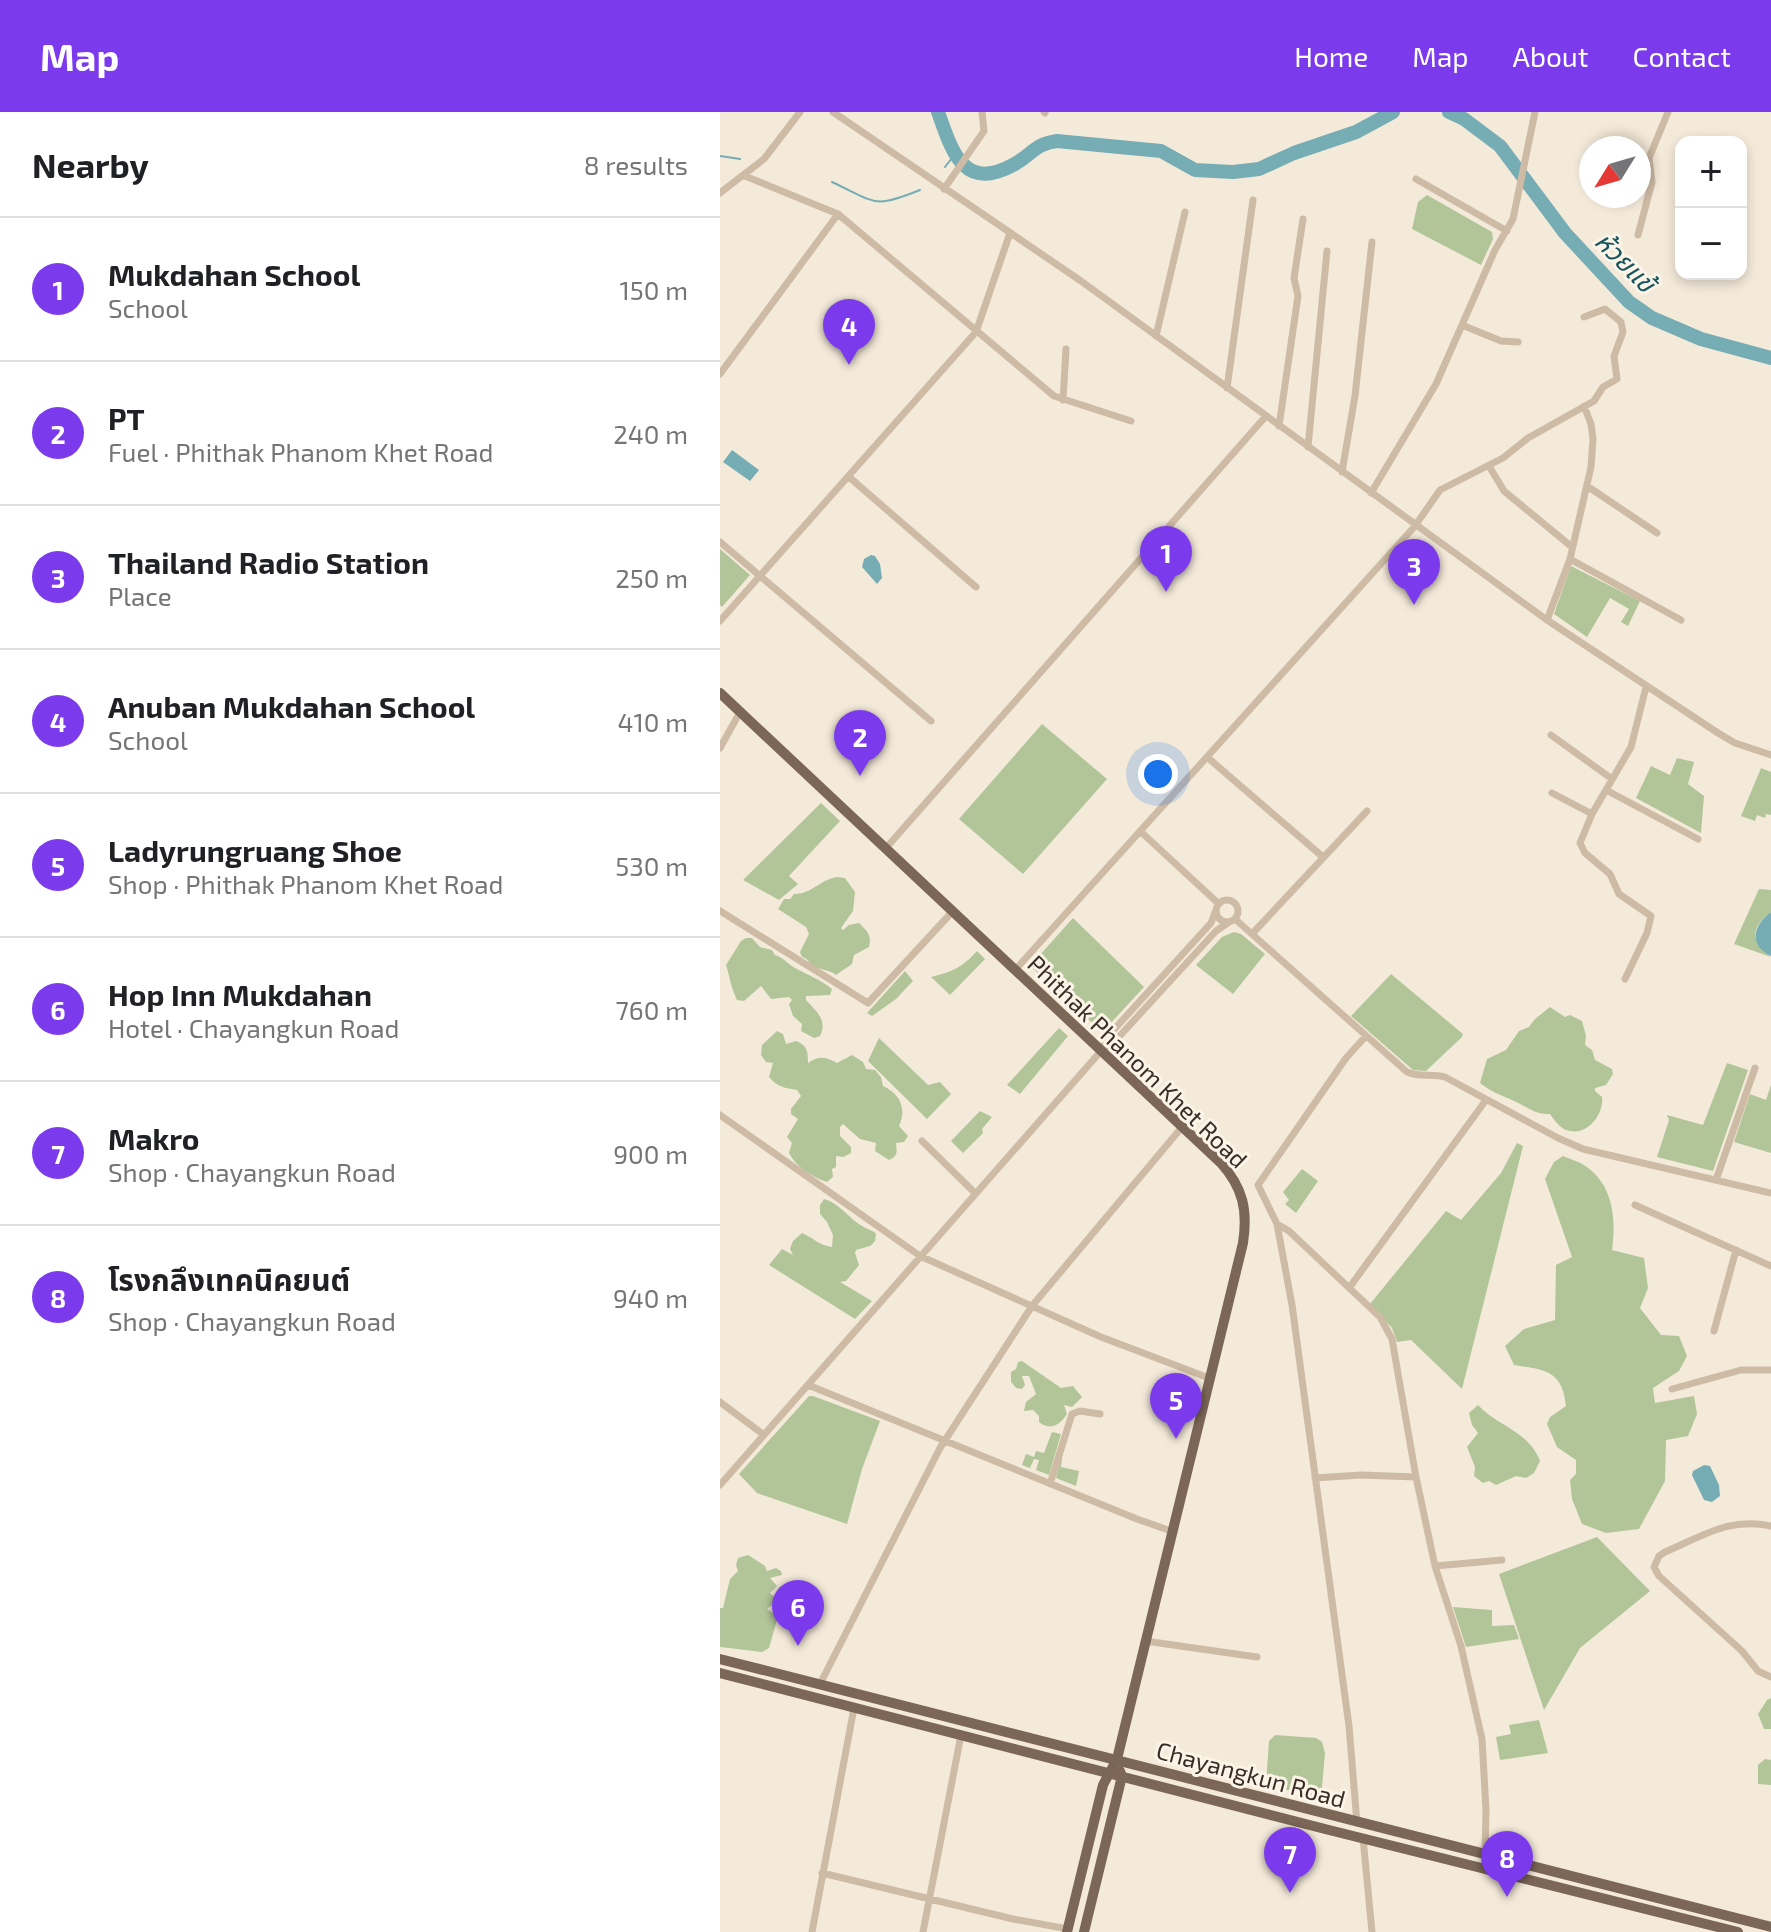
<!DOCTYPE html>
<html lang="en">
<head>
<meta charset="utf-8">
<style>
	body { margin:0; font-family:"Exo 2","Noto Sans Thai",sans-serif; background:#f2f2f2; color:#202124 }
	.controls { position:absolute; right:24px; top:24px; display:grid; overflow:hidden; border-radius:16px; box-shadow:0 4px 12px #0003 }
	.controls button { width:72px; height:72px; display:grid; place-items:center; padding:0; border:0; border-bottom:2px solid #e0e0e0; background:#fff; color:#202124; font:40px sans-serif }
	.compass { position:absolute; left:859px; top:24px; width:72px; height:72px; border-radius:50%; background:#fff; box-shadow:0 4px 12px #0003; rotate:233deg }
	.you { position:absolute; left:438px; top:662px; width:28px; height:28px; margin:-20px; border:6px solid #fff; border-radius:50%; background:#1a73e8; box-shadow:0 0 0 12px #1a73e833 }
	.badge { display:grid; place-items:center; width:52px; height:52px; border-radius:50%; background:#7c3aed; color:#fff; font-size:26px; font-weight:700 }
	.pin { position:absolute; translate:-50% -66px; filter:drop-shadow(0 2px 4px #0008) }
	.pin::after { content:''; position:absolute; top:42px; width:28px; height:24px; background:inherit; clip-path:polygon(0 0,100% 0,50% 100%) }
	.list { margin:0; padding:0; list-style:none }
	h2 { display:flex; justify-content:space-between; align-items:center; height:104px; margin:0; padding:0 32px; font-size:34px }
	h2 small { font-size:26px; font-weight:400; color:#757577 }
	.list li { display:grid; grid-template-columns:52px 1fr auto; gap:24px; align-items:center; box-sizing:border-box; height:144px; padding:0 32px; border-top:2px solid #e0e0e0 }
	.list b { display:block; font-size:30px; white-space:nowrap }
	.list p { margin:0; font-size:26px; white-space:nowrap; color:#757577 }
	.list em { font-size:26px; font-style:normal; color:#757577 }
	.map { position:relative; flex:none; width:1051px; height:1820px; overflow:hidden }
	header { display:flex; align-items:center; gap:48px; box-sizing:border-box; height:112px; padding:0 40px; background:#7c3aed; color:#fff }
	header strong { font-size:38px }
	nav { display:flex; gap:44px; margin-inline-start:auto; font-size:28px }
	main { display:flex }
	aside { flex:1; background:#fff }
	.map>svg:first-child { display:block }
</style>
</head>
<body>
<header>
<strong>Map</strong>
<nav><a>Home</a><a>Map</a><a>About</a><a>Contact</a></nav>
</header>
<main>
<aside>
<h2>Nearby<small>8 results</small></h2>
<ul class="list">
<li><span class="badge">1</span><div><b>Mukdahan School</b><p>School</p></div><em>150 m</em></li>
<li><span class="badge">2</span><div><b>PT</b><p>Fuel · Phithak Phanom Khet Road</p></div><em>240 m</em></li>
<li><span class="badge">3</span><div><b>Thailand Radio Station</b><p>Place</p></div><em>250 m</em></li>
<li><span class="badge">4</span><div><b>Anuban Mukdahan School</b><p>School</p></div><em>410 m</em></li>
<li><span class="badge">5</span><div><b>Ladyrungruang Shoe</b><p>Shop · Phithak Phanom Khet Road</p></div><em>530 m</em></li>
<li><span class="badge">6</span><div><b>Hop Inn Mukdahan</b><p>Hotel · Chayangkun Road</p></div><em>760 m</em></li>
<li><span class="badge">7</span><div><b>Makro</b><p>Shop · Chayangkun Road</p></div><em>900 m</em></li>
<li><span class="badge">8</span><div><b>โรงกลึงเทคนิคยนต์</b><p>Shop · Chayangkun Road</p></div><em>940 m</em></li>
</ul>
</aside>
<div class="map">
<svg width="1051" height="1820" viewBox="0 0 1051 1820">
	<rect width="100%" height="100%" fill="#f4eada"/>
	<path fill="#b2c599" d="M707 83 772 120 773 127 761 153 692 117 698 90Z
		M0 437 30 463 2 495 0 493Z
		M851 454 920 489 908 514 901 510 909 497 890 486 867 525 834 502Z
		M322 612 387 667 303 762 239 707Z
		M957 646 974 650 968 672 984 684 981 721 916 686 931 654 950 663Z
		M1041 656 1051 660V703L1046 702 1045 706 1037 703 1035 709 1021 704Z
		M101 691 120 709 69 764 78 772 59 788 23 768Z
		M117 765 125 766 135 780 133 799 121 816 123 818 129 813 139 811C147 819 152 823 149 835L134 843 132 852 116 863C109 858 102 858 95 855 88 852 90 847 82 845L80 840 89 822 86 815 58 797 64 787H70L74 782C92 782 99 768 117 765Z
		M1039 777 1051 778V800C1029 816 1031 830 1051 845L1014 832Z
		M353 806 424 875 389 913 379 917 310 854Z
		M514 820 521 822 545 842 513 882 476 853 502 825Z
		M26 826H32L40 835 52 838 55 843C65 846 68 853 77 857 88 863 101 868 112 877L110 883 86 884V888C96 899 108 908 100 924L94 926 81 919 82 912 73 904 69 892 72 888 69 885 51 887 41 874 24 889 17 888C11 876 10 866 6 853L21 829Z
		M257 839 265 847 230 883 211 865C232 860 243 855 257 839Z
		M185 859 193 869 176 887 152 904 147 901Z
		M671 862 743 922 742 925 706 959 693 958 631 904Z
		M830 895 845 905 850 903 862 909 866 924 865 933 872 938 875 948 892 957 893 962 886 973 875 976V979L882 985C884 1001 869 1023 850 1019 841 1018 835 1009 830 1002 814 1003 808 995 794 989 781 983 771 980 760 971L767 947 786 938 799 919 809 915 815 907Z
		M339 916 348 924 300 982 287 973Z
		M57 919 63 922 66 932 76 929C87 933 88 939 88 951 99 943 106 945 117 951L132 943 143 950 146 957 155 958 161 965 163 974C180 982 187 996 179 1014L188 1024 184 1030 176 1031C177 1040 178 1044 169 1048L155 1039 156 1031 140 1027 123 1012 120 1015V1024L131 1035V1041L123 1045 116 1044V1055L112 1057 113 1065 107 1070C92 1065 76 1055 69 1041L72 1031 67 1025 78 1007 71 1002V997L81 984 77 978C65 976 57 975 49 965L53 951 46 950 41 943 42 933Z
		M159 926 208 973 220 970 231 982 207 1007 148 949Z
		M1007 951 1028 958 993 1059 937 1045 949 1008 947 1003 983 1013Z
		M1051 973V1041L1014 1030 1030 982 1046 988Z
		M260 999 272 1005 262 1017 263 1021 243 1041 231 1029Z
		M797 1031 803 1034 742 1277 691 1228 677 1230 672 1216 650 1192 726 1099 741 1108 781 1061Z
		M843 1044C850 1047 860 1050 867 1055 894 1075 896 1108 892 1138L924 1146 928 1176 920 1196 941 1223 959 1224 967 1244 959 1259 933 1276 935 1291 974 1284 977 1302 968 1324 946 1328 945 1369 919 1417 886 1421 862 1412 852 1387 850 1368 856 1362V1348L837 1335 827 1312 830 1305 846 1294C842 1258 825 1258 794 1253L785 1234 804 1217 835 1208 836 1153 852 1145 825 1067 834 1050Z
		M582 1057 598 1069 576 1101 565 1092 569 1088 563 1080Z
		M104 1087C121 1092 130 1108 144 1115 148 1118 153 1118 156 1122L155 1129 150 1134 136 1138 135 1141 139 1153 126 1169 120 1170 152 1189 135 1207 49 1153 62 1137 73 1143 70 1137 73 1129 82 1121C94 1126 98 1133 112 1135L113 1123 107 1110 100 1102V1093Z
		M302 1249 341 1276 353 1274 362 1285 352 1295 344 1293 347 1302C340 1313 330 1319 319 1310V1304L313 1298 304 1299 306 1290 316 1282 309 1264H302L305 1273 302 1277 296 1276 291 1270V1260L296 1257 298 1250Z
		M89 1284H93L160 1309 142 1357 127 1412 37 1381 19 1362Z
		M758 1293C777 1314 809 1319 820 1349L814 1361 806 1366 796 1364 776 1373 769 1369 763 1371 754 1364 755 1355 747 1335 758 1321 752 1313 749 1301Z
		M332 1320 341 1322 329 1363 316 1358 319 1348 314 1347 310 1356 302 1353 306 1342 314 1345 316 1339 324 1341Z
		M343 1338 341 1355 359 1359 356 1374 336 1366Z
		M877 1425 930 1479 860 1536 824 1598 779 1462Z
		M28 1443 45 1454 47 1459 56 1456 61 1459 62 1463 50 1466 57 1474 50 1481 56 1486V1490L47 1497 55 1502 57 1508 49 1536 42 1540 0 1535V1496H3L10 1467 18 1459 16 1453 18 1446Z
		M733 1495 772 1498V1514L794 1513 799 1527 746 1535Z
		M1051 1586V1617H1044L1038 1602 1047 1588Z
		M819 1608 828 1641 780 1648 776 1625 791 1622 789 1613Z
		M555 1623 596 1626 602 1630 605 1641 601 1686 546 1673 549 1629Z
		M1045 1647 1051 1648V1673L1038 1672V1653Z"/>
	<path fill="#76acb4" d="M12 338 39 358 30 369 3 350Z
		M151 443 155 444 160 452 162 466 157 472 142 455 144 447Z
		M1051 800V844C1028 833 1033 813 1051 800Z
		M984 1353 990 1354 999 1373 1000 1384 992 1390 984 1388 972 1363 973 1359Z"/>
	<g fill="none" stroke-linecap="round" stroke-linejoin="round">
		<path stroke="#76acb4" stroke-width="2" d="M0 44 20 47
			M225 55 235 42
			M112 70C157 91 153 97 200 78"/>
		<path stroke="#76acb4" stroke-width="14" d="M218 0C232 39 243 80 293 53 312 43 314 32 337 29L441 39 475 58 513 60 539 57 574 41 636 20 673 0
			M729 0 744 7 780 34 845 121 909 190 932 206 981 227 1051 246"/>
		<path stroke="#cebba5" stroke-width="7" d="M113 0 361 169 827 508 998 621 1015 631 1051 643
			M324 0 325 1
			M25 64 118 102 334 284 411 309
			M696 67 787 119
			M224 77 264 19 262 0
			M0 81 44 47 80 0
			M918 123 932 70 929 46 948 0
			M742 213 781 229 798 230
			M436 224 465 100
			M0 262 118 102
			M507 276 533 88
			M343 288 346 237
			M559 314 578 184 574 166 583 107
			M588 335 607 139
			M769 354 784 379 852 435
			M622 360 635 284 652 130
			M129 365 256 475
			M867 374 937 421
			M651 381 716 272 775 138 793 107 815 0
			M0 430 211 609
			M850 447 961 508
			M827 508 850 447 871 355 873 327 871 312 864 294
			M0 509 256 220 290 121
			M831 623 892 667
			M0 636 20 600
			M487 645 603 745
			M886 678 978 727
			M832 681 872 702
			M420 719 499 792
			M166 736 546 304
			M496 799a11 11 0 1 1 22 0a11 11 0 1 1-22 0Z
			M0 799 148 891 233 799
			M515 807 687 960C700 966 712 961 725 965L838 1026 863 1037 1051 1081
			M532 822 647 699
			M295 858 695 414 720 378 783 346 808 326 874 289 883 275 897 267 894 244 903 220 901 210 885 197 864 205
			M905 867 927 821 931 804 899 782 890 762 865 741 860 731 872 702 911 635 926 575
			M382 937 389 923 491 811 496 798
			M0 1003 200 1144 381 1225 489 1266
			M202 1029 255 1081
			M996 1068 1035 956
			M915 1093 1051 1154
			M557 1112 569 1119 660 1205 672 1227 696 1365 715 1454 741 1534 762 1627 766 1698 765 1743
			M629 1176 766 988
			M994 1219 1016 1138
			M88 1273 417 1407 451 1419
			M952 1277 1021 1258H1051
			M0 1290 44 1323
			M595 1366 641 1363 696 1365
			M330 1372 352 1302 360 1299 380 1302
			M0 1373 381 939 396 928 496 819 509 810
			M1051 1414C1009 1405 983 1424 945 1440L939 1444 934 1455 939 1464 1022 1539 1038 1559 1051 1565
			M715 1454 782 1448
			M425 1529 537 1545
			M100 1572 220 1336 312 1194 462 1015
			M637 1711 629 1614 572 1193 557 1112 538 1073 626 946 646 924
			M643 1726 652 1820
			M102 1761 293 1807 348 1817
			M92 1820 134 1596
			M203 1820 241 1623"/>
		<path stroke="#7c6657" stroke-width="10" d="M0 581 501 1051C523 1076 528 1098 523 1131L397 1647 383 1673 347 1820
			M0 1547 1051 1815
			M0 1561 609 1718 1018 1820
			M364 1820 402 1664 400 1659"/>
	</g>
	<g text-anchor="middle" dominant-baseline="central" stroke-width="6" stroke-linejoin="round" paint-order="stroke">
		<g font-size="24" fill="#392e27" stroke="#fbf4e7">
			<text transform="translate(418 949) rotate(44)">Phithak Phanom Khet Road</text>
			<text transform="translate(531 1662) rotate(15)">Chayangkun Road</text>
		</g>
		<g font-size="26" font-style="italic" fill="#18545e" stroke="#fbf4e7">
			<text transform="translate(906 149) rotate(45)">ห้วยแข้</text>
		</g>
	</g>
</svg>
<div class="controls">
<button>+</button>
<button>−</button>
</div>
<svg class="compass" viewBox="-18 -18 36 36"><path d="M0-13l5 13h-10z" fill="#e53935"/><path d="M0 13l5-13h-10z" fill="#757577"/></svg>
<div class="you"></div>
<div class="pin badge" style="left:446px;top:480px">1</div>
<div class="pin badge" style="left:140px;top:664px">2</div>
<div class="pin badge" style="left:694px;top:493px">3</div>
<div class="pin badge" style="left:129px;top:253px">4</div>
<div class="pin badge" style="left:456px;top:1327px">5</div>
<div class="pin badge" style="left:78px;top:1534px">6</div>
<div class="pin badge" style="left:570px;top:1781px">7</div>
<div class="pin badge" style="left:787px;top:1785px">8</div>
</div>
</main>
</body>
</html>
